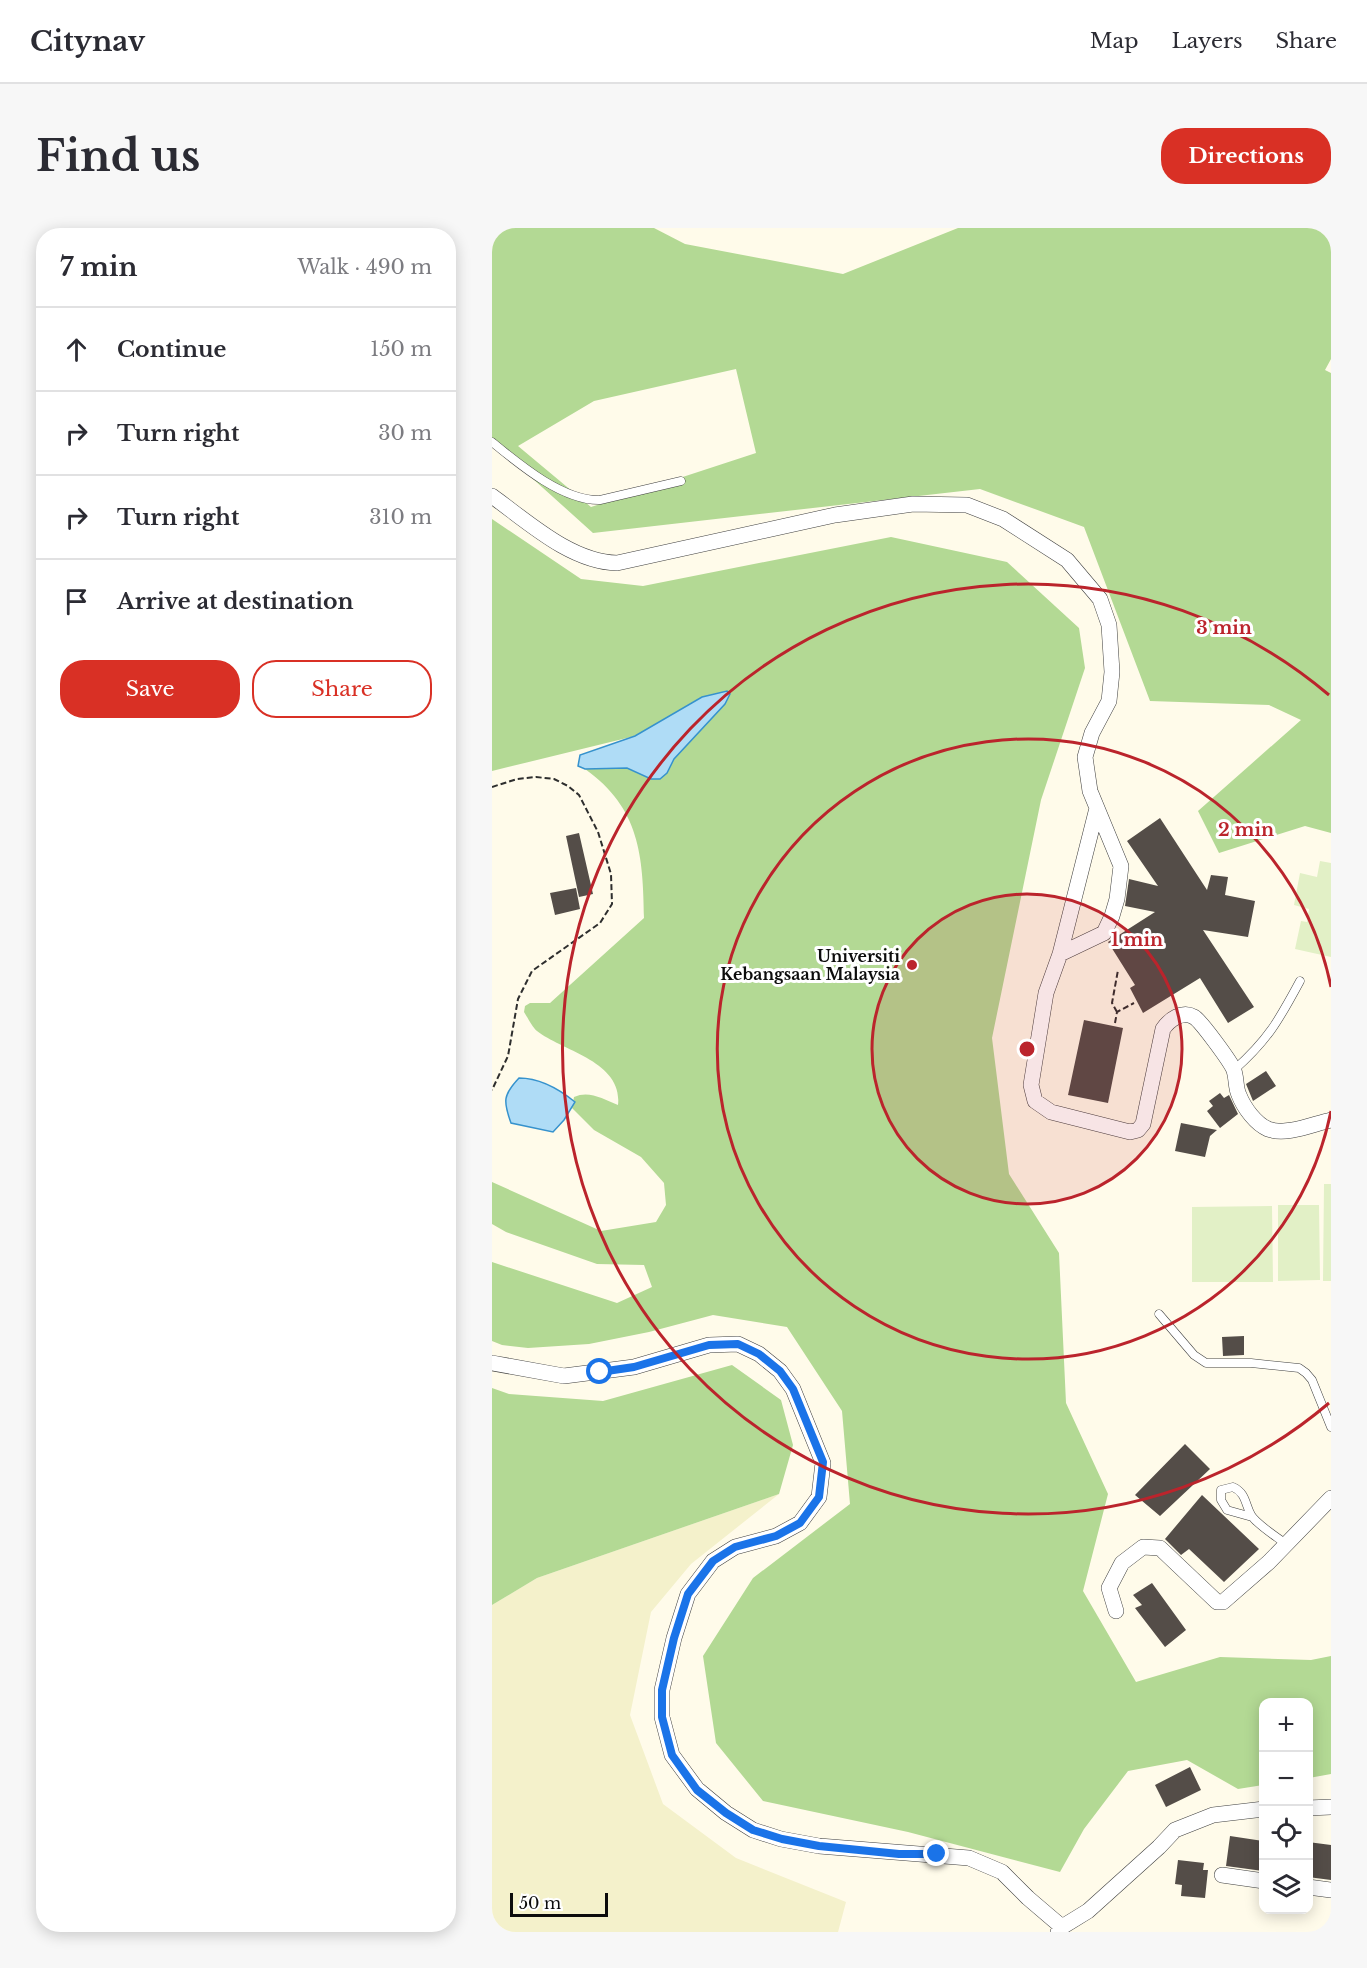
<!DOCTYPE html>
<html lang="en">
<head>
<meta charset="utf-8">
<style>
	body { margin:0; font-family:"Libre Baskerville",serif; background:#f7f7f7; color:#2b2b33 }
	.controls { position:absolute; right:18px; bottom:18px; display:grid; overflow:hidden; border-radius:12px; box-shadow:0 3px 15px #0003 }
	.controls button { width:54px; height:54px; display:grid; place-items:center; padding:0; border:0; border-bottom:2px solid #e1e1e2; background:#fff; color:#2b2b33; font:30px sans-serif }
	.scale { position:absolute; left:18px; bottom:15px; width:98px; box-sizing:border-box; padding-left:6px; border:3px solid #0c0c0c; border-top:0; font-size:16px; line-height:21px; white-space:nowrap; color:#0c0c0c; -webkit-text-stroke:4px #fff; paint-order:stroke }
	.stop { position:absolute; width:18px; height:18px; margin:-14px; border:4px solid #1a73e8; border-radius:50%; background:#fff }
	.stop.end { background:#1a73e8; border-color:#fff; box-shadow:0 2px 6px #0008 }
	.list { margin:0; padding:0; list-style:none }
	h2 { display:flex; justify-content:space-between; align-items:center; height:78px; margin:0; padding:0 24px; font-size:26px }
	h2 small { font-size:20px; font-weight:400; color:#7c7c81 }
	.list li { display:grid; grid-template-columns:39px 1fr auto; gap:18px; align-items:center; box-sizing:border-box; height:84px; padding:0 24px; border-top:2px solid #e1e1e2 }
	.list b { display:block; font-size:22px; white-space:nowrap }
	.list em { font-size:20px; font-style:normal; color:#7c7c81 }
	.actions { display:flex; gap:12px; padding:18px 24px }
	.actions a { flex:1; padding:14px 0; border:2px solid #d93025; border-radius:24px; text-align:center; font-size:21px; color:#d93025 }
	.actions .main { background:#d93025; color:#fff }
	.icon { flex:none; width:33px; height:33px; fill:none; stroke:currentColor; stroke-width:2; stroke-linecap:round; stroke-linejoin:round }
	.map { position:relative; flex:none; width:839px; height:1704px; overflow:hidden; border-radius:24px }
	header { display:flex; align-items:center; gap:36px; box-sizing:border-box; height:84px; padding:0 30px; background:#fff; border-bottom:2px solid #e1e1e2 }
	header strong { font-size:28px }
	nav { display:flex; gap:33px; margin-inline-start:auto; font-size:21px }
	.intro { display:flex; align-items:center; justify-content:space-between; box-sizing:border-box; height:144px; padding:0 36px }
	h1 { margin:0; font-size:42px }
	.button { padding:15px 27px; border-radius:24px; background:#d93025; color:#fff; font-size:21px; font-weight:700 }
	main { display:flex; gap:36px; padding:0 36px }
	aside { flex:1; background:#fff; border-radius:24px; box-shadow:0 3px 15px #0003 }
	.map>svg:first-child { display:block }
</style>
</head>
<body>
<header>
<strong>Citynav</strong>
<nav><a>Map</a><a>Layers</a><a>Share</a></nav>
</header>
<div class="intro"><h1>Find us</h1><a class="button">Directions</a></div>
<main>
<aside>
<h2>7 min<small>Walk · 490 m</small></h2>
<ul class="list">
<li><svg class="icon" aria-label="ahead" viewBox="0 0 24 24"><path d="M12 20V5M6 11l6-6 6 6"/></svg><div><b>Continue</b></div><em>150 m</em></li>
<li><svg class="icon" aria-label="right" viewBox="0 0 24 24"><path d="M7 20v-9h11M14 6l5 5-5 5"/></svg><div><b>Turn right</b></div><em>30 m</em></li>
<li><svg class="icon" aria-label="right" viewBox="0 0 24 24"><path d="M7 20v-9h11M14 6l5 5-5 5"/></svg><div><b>Turn right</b></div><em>310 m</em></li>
<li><svg class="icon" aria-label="arrive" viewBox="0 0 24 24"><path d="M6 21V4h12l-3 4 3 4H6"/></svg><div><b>Arrive at destination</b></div></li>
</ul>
<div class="actions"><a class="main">Save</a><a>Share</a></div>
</aside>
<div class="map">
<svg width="839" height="1704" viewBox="0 0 839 1704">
	<rect width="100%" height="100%" fill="#fffbea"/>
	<path fill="#f4f1cb" d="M287 1266 199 1336 159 1384 138 1487 171 1576 244 1630 354 1674 346 1704H0V1377L45 1350Z"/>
	<path fill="#b3d994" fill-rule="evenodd" d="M0 0H162L193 16 351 46 466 0H839V131L833 142 839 145V605L813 598 727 625 706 583 809 492 777 477 658 473 592 299 488 261 101 305 0 214ZM244 141 264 225 99 279 26 218 102 173Z
		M0 291 89 351 151 358 399 309 515 334 587 400 593 440 549 572 500 810 517 946 567 1025 574 1175 616 1266 591 1363 644 1454 728 1429 819 1432 839 1428V1546L817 1550 816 1474H772L771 1557 746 1561 695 1532 636 1543 592 1601 568 1644 416 1604 271 1573 224 1515 211 1428 261 1350 358 1276 350 1183 295 1099 221 1087 157 1104 97 1116 36 1120 10 1117 0 1113V1034L125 1075 160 1059 152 1037 105 1036 14 1004 0 996V954L109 1003 164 994 174 977 172 955 149 929 102 902 80 880 82 869C97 862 111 871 126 877 131 833 70 823 45 803 40 799 36 790 32 784L33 778 38 775H58L152 690C151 628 148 580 93 541L135 540 159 551 175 545 210 469 143 508 0 543Z
		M240 1137 289 1172 301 1217 287 1266 45 1350 0 1377V1160L17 1166 111 1173Z"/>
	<path fill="#e2f0c6" d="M828 633 839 635V729L803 721 809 693 815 694 817 681 802 677 808 645 825 649Z
		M832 956H839V1053H831Z
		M786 977H827L828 1052 786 1053Z
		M780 978 781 1054H700V979Z"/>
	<path fill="#afdcf6" stroke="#3692cd" stroke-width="1.5" d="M235 463 238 466 233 476 182 531 175 545 168 551H159L135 540 93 541 86 538 88 527 143 508 210 469Z
		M27 850C48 850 67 861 83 874L72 892 61 904 19 895C11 873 11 867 27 850Z"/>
	<path fill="#544d48" d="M668 590 715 662 719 647 736 649 733 667 763 673 756 709 711 702 762 779 736 795 708 750 651 785 638 760 643 757 616 714 663 684 633 678 637 651 666 658 635 613Z
		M87 605 101 666 87 669 74 608Z
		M84 660 88 681 63 687 58 665Z
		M592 792 631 800 616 875 576 867Z
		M774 843 784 858 761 873 754 856Z
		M728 865 732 870 737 867 746 886 728 900 715 883 721 878 717 873Z
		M689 895 725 902 718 908 713 929 683 923Z
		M752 1108V1127L731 1128 730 1109Z
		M693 1216 718 1241 668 1288 643 1267Z
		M710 1267 767 1321 732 1354 697 1321 689 1327 673 1311Z
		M660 1355 694 1402 673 1419 643 1380 650 1377 641 1367Z
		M698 1539 709 1562 674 1579 663 1557Z
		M738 1608 771 1613V1643L734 1638Z
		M816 1614 839 1617V1652L816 1649Z
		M686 1632 712 1635 711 1642H716L713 1670 689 1668 690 1657 683 1656Z"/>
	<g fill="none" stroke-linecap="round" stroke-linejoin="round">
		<defs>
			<path id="service" d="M0 214C28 237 71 273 108 272L189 253
				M742 842C776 812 787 792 808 753
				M667 1086 702 1127 714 1135H759L807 1140 814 1145 820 1152 839 1199
				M760 1289 735 1282 729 1272V1262L741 1259C754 1265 753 1276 759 1287 764 1296 785 1309 794 1316"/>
			<path id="minor" d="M0 268C36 294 79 334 125 335L343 287 421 276 475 277 511 291 575 332 608 371 617 397 620 444 617 473 600 505 593 529 598 563 629 638 625 671 620 688 612 705 568 726
				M605 580 568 726 554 765 539 857 543 873 559 884 638 904 646 902 651 896 671 801C677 792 690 782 702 789 709 793 737 832 741 840 745 848 743 859 747 867 752 880 764 896 776 901 794 908 821 896 839 892
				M0 1135 72 1148 142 1139 217 1117 246 1116 267 1126 288 1143 301 1161 331 1235 327 1269 308 1295 284 1308 243 1319 221 1333 196 1366 182 1410 170 1462V1489L180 1527 205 1561 234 1585 261 1602 289 1611 327 1618 477 1630 510 1644 536 1670 570 1699
				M624 1383 617 1360 630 1335 651 1319 668 1320 725 1374H731L777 1334 839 1270
				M816 1580 839 1579
				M730 1647 772 1653
				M816 1659 839 1662
				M566 1704 570 1699 596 1683 667 1619 683 1602 721 1587 772 1581"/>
		</defs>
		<use href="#service" stroke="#3f3f3f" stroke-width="9"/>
		<use href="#minor" stroke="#3f3f3f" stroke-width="16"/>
		<path stroke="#2e2e2e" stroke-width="2" stroke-dasharray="6 3" stroke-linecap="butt" d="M0 559 25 551 44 549 62 551 76 558 87 567 106 604 119 646 120 676 108 695 40 743 26 771 16 828 0 862
			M625 784 620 775 626 742
			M623 795 625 784 642 775"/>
		<use href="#service" stroke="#fff" stroke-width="8"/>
		<use href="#minor" stroke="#fff" stroke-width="15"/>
	</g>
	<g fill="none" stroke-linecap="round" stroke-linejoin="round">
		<path stroke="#1a73e8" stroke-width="8" d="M108 1144 142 1139 217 1117 246 1116 267 1126 288 1143 301 1161 331 1234 327 1269 308 1295 284 1308 243 1319 221 1333 196 1366 182 1410 170 1462V1489L180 1527 205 1562 234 1585 261 1602 290 1611 327 1618 407 1626H445"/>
	</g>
	<circle cx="535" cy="821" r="155" fill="#bb242c" fill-opacity=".12"/>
	<g fill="none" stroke="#bb242c" stroke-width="3">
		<circle cx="535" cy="821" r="155"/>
		<path d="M839 883A310 310 0 1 1 839 759"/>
		<path d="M837 1175A465 465 0 1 1 837 467"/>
	</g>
	<circle fill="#bb242c" stroke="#fff" stroke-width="2" cx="420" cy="737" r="6"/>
	<g text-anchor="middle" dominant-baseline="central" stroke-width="6" stroke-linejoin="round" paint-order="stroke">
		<g font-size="16" font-weight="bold" fill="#0c0c0c" stroke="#fff" text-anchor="end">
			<text x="408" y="728">Universiti<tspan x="408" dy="18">Kebangsaan Malaysia</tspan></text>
		</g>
	</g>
	<circle cx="535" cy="821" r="9" fill="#bb242c" stroke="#fff" stroke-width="3"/>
	<g font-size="18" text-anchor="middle" font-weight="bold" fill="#bb242c" stroke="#fff" stroke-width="6" stroke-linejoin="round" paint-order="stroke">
		<text x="732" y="406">3 min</text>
		<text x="754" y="608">2 min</text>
		<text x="645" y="718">1 min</text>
	</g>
</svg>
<div class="controls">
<button>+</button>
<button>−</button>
<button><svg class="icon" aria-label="locate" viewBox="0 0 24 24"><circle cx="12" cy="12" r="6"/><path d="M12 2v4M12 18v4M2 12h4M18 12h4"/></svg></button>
<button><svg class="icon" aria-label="layers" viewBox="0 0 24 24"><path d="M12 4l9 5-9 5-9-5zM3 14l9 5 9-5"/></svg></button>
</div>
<div class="scale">50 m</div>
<div class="stop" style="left:108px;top:1144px"></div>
<div class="stop end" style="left:445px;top:1626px"></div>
</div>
</main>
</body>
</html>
